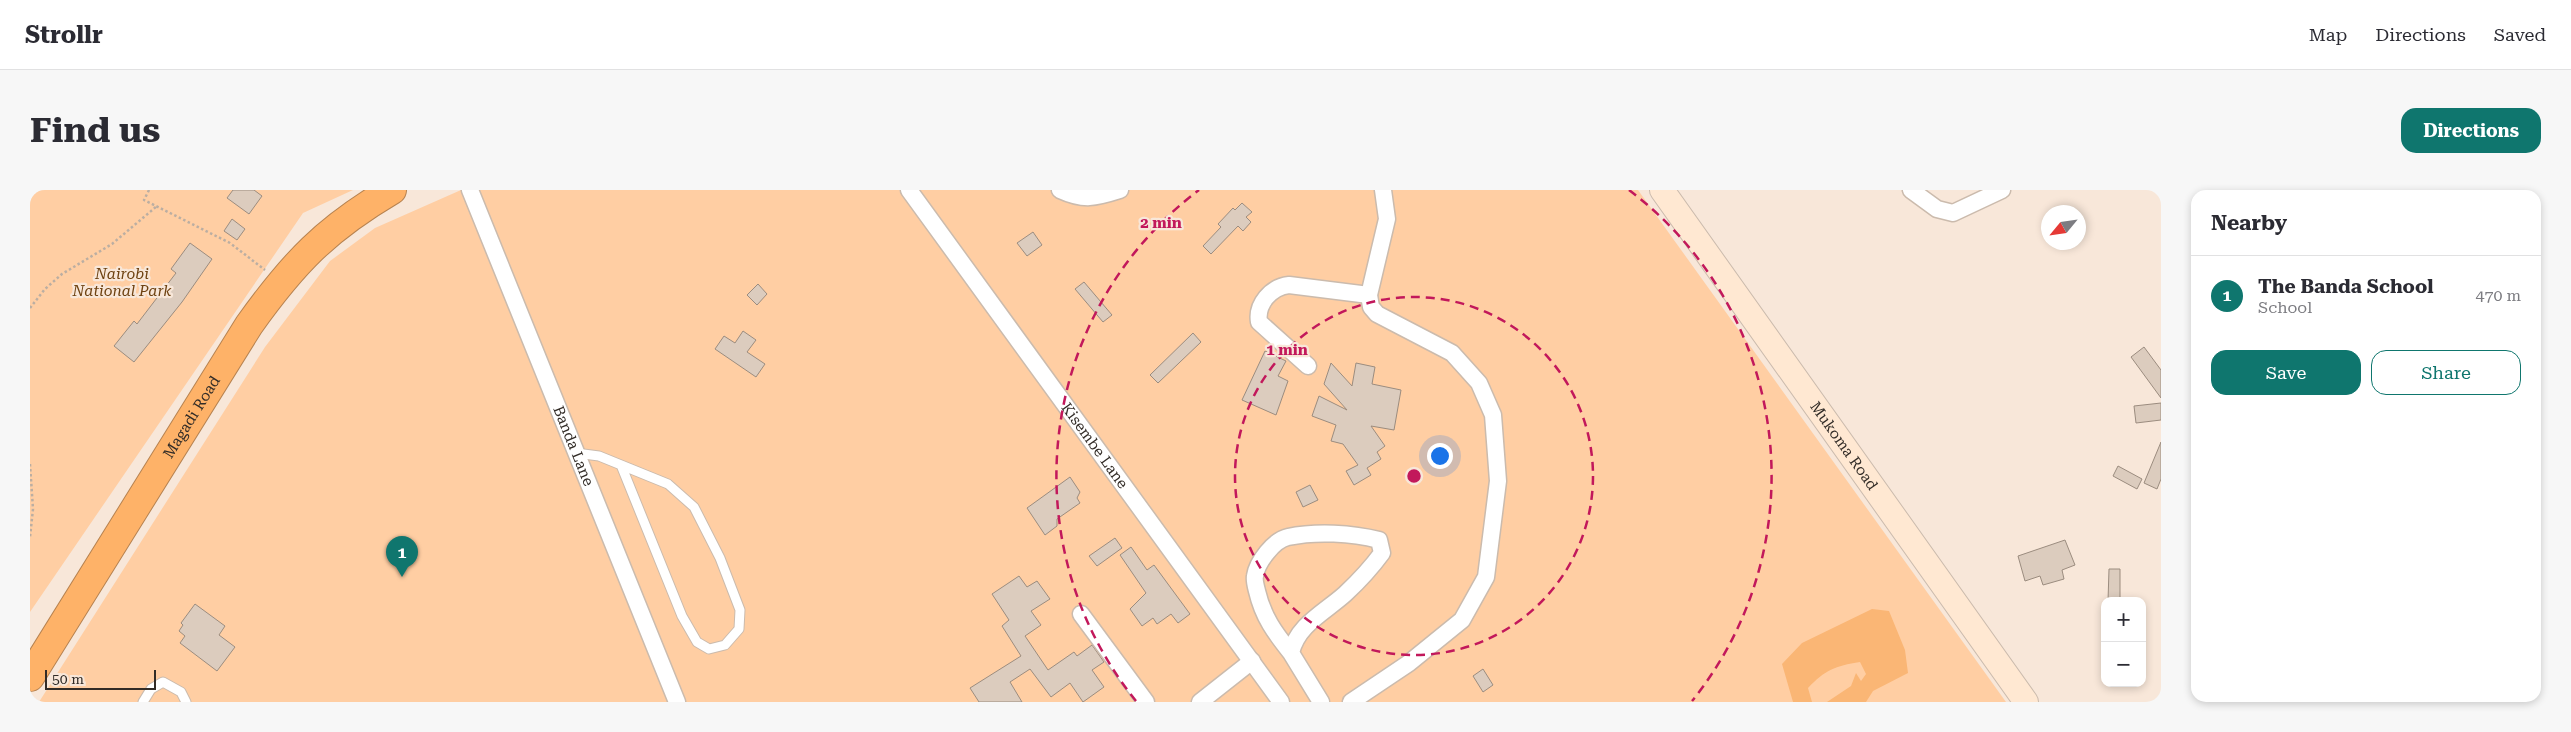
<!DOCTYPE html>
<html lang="en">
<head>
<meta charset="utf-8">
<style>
	body { margin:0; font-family:"Roboto Serif",serif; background:#f7f7f7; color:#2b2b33 }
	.controls { position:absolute; right:15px; bottom:15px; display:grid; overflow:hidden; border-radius:10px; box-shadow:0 2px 8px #0003 }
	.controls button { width:45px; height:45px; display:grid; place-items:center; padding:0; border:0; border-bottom:1px solid #e1e1e2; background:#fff; color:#2b2b33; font:25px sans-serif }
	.compass { position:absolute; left:2011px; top:15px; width:45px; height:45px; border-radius:50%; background:#fff; box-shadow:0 2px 8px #0003; rotate:241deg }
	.scale { position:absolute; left:15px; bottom:12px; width:111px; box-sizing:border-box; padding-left:5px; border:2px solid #322c27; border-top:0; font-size:14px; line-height:18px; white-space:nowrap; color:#322c27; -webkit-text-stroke:4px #f8e7d9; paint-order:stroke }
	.you { position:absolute; left:1409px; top:265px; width:18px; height:18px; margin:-12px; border:4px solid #fff; border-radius:50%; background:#1a73e8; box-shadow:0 0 0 8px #1a73e833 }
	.badge { display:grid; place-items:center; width:32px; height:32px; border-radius:50%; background:#0f766e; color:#fff; font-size:16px; font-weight:700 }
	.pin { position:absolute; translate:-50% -41px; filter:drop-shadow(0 1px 2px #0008) }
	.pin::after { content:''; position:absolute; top:26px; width:18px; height:15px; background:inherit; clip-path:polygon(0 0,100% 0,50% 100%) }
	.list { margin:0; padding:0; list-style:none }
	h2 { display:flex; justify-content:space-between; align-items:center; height:65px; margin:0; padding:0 20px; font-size:21px }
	h2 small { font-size:16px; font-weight:400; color:#7c7c81 }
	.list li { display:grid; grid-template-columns:32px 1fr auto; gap:15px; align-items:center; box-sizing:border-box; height:80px; padding:0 20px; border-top:1px solid #e1e1e2 }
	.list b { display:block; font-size:19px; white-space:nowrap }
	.list p { margin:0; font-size:16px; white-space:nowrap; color:#7c7c81 }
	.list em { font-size:16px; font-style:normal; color:#7c7c81 }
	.actions { display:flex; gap:10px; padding:15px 20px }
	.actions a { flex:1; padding:11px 0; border:1px solid #0f766e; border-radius:15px; text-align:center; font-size:18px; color:#0f766e }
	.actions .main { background:#0f766e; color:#fff }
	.map { position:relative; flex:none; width:2131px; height:512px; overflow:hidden; border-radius:15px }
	header { display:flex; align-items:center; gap:30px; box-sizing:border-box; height:70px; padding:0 25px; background:#fff; border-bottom:1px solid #e1e1e2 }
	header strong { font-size:24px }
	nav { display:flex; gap:28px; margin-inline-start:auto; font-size:18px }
	.intro { display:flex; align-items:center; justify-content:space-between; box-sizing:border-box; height:120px; padding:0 30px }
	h1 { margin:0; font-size:35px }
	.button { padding:12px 22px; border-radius:15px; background:#0f766e; color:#fff; font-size:18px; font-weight:700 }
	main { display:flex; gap:30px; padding:0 30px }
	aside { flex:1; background:#fff; border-radius:15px; box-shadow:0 2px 8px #0003 }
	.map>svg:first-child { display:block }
</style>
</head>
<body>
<header>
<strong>Strollr</strong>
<nav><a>Map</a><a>Directions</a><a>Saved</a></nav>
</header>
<div class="intro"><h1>Find us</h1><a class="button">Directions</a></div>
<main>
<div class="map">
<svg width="2131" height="512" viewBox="0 0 2131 512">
	<rect width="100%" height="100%" fill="#f8e7d9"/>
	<path fill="#ffcea3" d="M0 0H323L273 23 0 422Z
		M431 0H1608L1976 512H9L235 157 300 71 345 38Z"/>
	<path fill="#fab675" d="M1842 419 1859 421 1875 460 1878 483 1843 501 1836 512H1797L1821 496 1826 483 1831 491 1836 484 1830 472C1805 476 1795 480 1778 498L1782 512H1763L1752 474 1772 453Z"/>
	<path fill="#dcccbe" stroke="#9b8c7f" d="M203 0H224L232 6 219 24 197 8Z
		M1212 13 1222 22 1216 27 1221 32 1213 41 1208 36 1181 64 1173 56 1191 37 1188 34 1203 18 1205 20Z
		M202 29 215 39 207 50 194 41Z
		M1003 42 1012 55 997 66 987 53Z
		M160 53 182 69 152 112 104 172 84 156 104 131 107 134 146 83 141 79Z
		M1054 92 1082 125 1073 132 1045 99Z
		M728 94 737 104 727 115 717 105Z
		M713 141 726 150 717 162 735 174 726 187 685 159 694 146 705 153Z
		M1163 143 1171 152 1128 193 1120 185Z
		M2114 157 2131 180V208L2101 167Z
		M1235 161 1256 171 1248 186 1258 191 1246 225 1212 210Z
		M1301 173 1322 196 1326 173 1345 177 1342 194 1371 200 1364 240 1341 236 1355 256 1347 262 1351 269 1337 278 1341 285 1324 295 1316 281 1328 275 1313 254 1301 251 1306 235 1282 226 1289 206 1317 220 1294 194Z
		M2131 213V230L2106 233 2104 216Z
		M2131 252V289L2127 299 2114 293Z
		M2088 276 2112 289 2107 299 2083 286Z
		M1040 287 1050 302 1047 308 1050 313 1027 329V336L1015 345 997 318Z
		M1280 295 1288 310 1273 317 1266 302Z
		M1085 348 1092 358 1067 376 1059 366Z
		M2035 350 2045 375 2032 380 2034 389 2013 395 2010 386 1995 391 1988 366Z
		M1101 357 1117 380 1124 375 1160 424 1148 433 1141 424 1127 434 1123 428 1112 436 1100 419 1116 403 1090 365Z
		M2079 379H2090V411H2078Z
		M989 386 997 397 1007 391 1020 409 1001 421 1011 435 995 446 1018 480 1044 462 1047 466 1062 455 1074 472 1062 480 1074 497 1053 512 1040 493 1021 507 1000 479 980 492 992 512H949L940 498 991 466 972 436 979 430 962 404Z
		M165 414 195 436 189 445 205 457 187 481 150 453 155 446 149 441 153 435 151 433Z
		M1453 479 1463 495 1453 502 1443 486Z"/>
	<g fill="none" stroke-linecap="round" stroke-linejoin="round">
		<defs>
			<path id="lane" d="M546 263 569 266 638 294 664 317 690 368 710 420 709 439 695 455 679 459 667 452 652 426 591 275
				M113 512 121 499 133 492 151 502 156 512"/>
			<g id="street">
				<path id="s1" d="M440 0 647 512"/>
				<path id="s2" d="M879 0 1251 512"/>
				<path d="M1030 0C1054 11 1065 8 1090 0"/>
				<path d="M1881 0 1907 19 1923 23 1972 0"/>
				<path d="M1278 176 1229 132C1226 114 1241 97 1259 95L1339 105"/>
				<path d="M1051 424 1116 512"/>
				<path d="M1261 463C1245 443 1233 427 1227 401 1226 397 1224 390 1225 386 1227 372 1244 350 1258 347 1286 341 1322 343 1349 350L1352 363C1341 378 1329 391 1315 404 1295 422 1267 435 1261 463L1291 512"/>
				<path d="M1170 512 1222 471"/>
				<path d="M1321 512 1379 473 1432 430 1456 387 1468 291 1463 225 1449 193 1422 163 1347 124 1341 117 1339 105 1357 29 1353 0"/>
			</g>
			<g id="secondary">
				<path id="s3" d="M1632 0 1996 512"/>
			</g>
			<g id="highway">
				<path id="s4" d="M0 487 219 135C264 72 296 39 362 0"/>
			</g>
		</defs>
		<use href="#lane" stroke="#cbbbad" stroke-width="11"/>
		<use href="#street" stroke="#cbbbad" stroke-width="19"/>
		<use href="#secondary" stroke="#cbbbad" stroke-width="26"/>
		<use href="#highway" stroke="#b78351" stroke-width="30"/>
		<path stroke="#bbaea2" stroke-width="2.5" stroke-dasharray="2.5 2.5" stroke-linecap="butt" d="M119 0 114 10 200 53 235 80
			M0 118 15 99 32 84 82 54 127 16
			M0 274 3 319 0 347"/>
		<use href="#lane" stroke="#fff" stroke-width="9"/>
		<use href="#street" stroke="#fff" stroke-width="16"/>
		<use href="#secondary" stroke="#ffe8d2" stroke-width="24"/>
		<use href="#highway" stroke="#feb268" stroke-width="28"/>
	</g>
	<g fill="none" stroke="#c2185b" stroke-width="2.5" stroke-dasharray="9 6">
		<circle cx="1384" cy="286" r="179"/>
		<path d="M1106 511A358 358 0 0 1 1169 0M1599 0A358 358 0 0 1 1662 511"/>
	</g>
	<g text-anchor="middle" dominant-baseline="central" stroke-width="4.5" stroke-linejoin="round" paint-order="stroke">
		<g font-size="15" font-style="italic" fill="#6e4211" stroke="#f8e7d9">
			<text x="92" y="84">Nairobi<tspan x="92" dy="17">National Park</tspan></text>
		</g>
		<g font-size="15" fill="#322c27" stroke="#f8e7d9">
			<text stroke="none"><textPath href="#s4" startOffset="306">Magadi Road</textPath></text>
			<text stroke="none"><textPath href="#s1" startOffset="276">Banda Lane</textPath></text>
			<text stroke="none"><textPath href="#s2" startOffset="316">Kisembe Lane</textPath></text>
			<text stroke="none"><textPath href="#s3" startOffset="314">Mukoma Road</textPath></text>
		</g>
	</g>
	<circle cx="1384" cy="286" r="8" fill="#c2185b" stroke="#f8e7d9" stroke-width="2.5"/>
	<g font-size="15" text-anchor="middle" font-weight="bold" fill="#c2185b" stroke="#f8e7d9" stroke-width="4.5" stroke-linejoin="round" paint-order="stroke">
		<text x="1131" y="38">2 min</text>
		<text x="1257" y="165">1 min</text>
	</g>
</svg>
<div class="controls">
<button>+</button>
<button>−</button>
</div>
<svg class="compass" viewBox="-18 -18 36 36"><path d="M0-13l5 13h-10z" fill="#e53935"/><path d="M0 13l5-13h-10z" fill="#7c7c81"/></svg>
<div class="scale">50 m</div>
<div class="you"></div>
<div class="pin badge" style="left:372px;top:387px">1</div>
</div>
<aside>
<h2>Nearby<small></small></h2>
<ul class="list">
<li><span class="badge">1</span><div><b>The Banda School</b><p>School</p></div><em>470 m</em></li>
</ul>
<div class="actions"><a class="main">Save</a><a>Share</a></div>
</aside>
</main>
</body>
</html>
